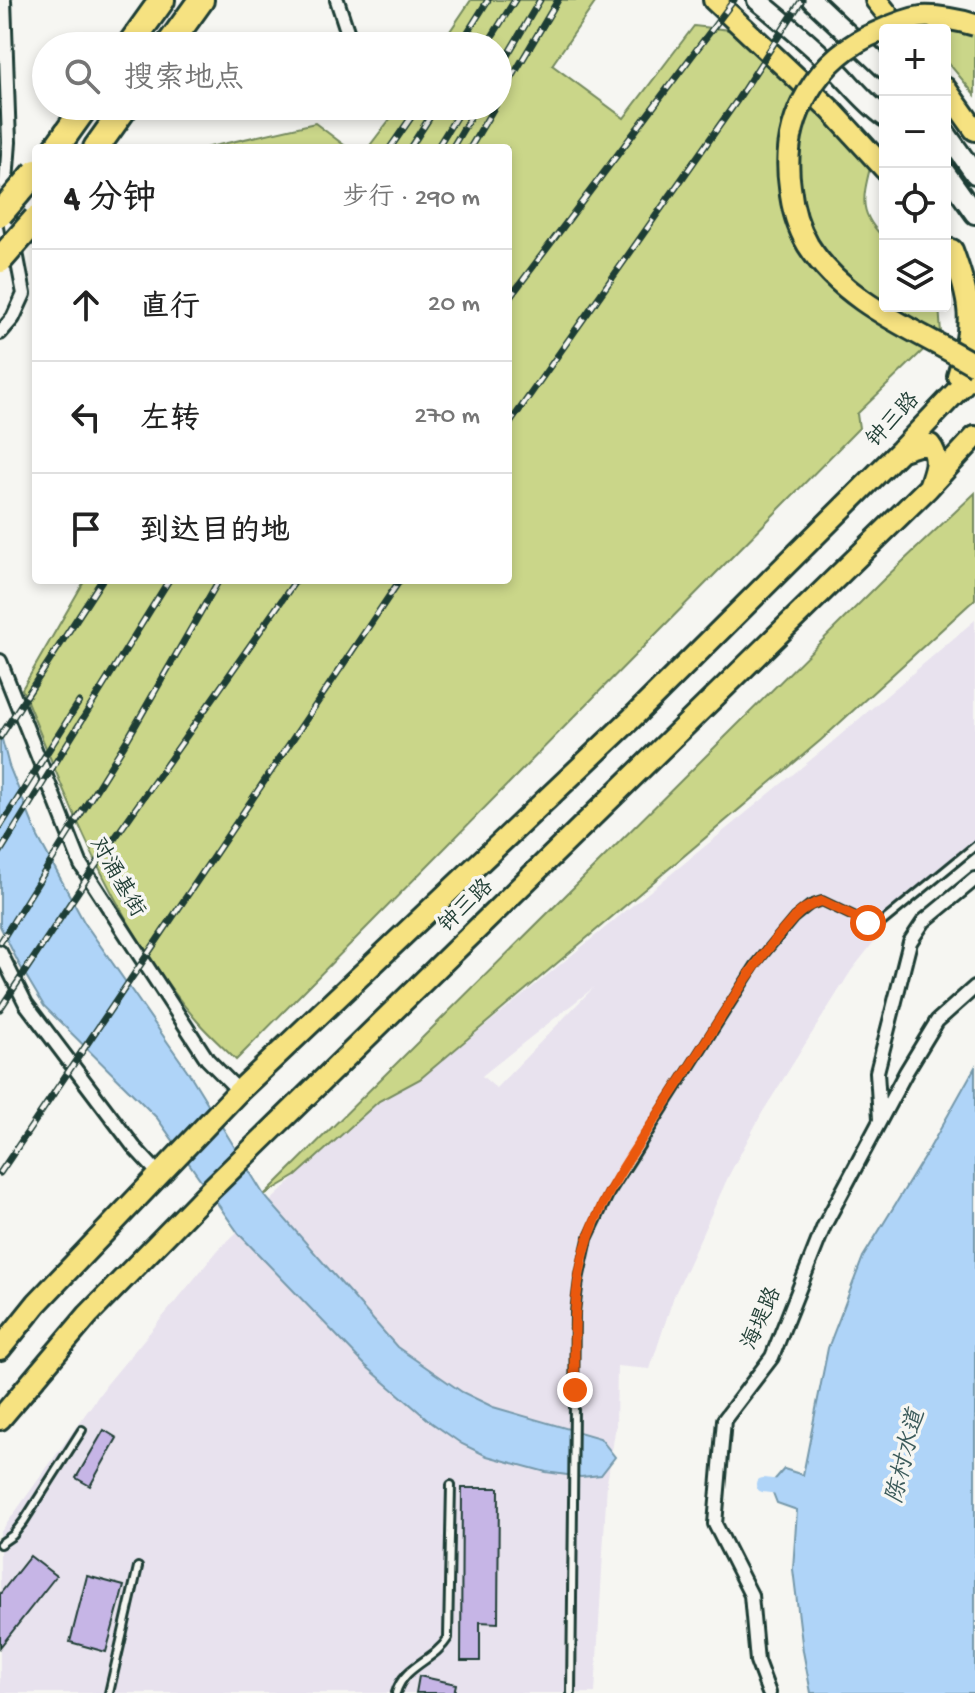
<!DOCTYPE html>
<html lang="zh">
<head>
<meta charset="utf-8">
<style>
	body { margin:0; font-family:"Gochi Hand","LXGW WenKai TC",sans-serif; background:#f2f2f2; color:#222 }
	.controls { position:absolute; right:24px; top:24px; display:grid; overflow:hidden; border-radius:8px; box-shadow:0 4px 12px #0003 }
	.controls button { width:72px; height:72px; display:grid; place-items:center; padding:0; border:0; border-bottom:2px solid #e0e0e0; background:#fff; color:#222; font:40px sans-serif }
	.stop { position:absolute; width:24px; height:24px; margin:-18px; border:6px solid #ea580c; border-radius:50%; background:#fff }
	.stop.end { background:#ea580c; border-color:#fff; box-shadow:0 2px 8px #0008 }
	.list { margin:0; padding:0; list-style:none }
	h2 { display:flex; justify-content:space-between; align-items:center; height:104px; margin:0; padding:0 32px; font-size:34px }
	h2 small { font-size:26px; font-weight:400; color:#767676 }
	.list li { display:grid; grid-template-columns:52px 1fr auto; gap:24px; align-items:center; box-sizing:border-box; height:112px; padding:0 32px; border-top:2px solid #e0e0e0 }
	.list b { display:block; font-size:30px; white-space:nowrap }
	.list em { font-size:26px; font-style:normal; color:#767676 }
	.icon { flex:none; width:44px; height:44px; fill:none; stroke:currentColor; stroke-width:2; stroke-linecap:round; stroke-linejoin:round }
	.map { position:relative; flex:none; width:975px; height:1693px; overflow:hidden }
	.search { position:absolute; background:#fff; box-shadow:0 4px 12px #0003; left:32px; top:32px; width:480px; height:88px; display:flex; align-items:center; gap:20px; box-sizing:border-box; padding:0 28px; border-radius:44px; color:#767676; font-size:30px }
	.panel { position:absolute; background:#fff; box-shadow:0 4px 12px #0003; left:32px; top:144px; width:480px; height:440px; border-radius:8px }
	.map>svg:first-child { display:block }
</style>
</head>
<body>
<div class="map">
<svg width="975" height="1693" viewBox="0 0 975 1693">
	<rect width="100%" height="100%" fill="#f6f6f2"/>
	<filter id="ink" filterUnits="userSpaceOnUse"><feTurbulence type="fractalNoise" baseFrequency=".0125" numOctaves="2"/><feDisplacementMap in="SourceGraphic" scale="16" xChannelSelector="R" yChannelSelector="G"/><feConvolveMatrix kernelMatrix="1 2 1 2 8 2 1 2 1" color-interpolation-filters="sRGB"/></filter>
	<g filter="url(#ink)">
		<path fill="#e8e2ee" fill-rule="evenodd" d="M975 620V850L887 925 851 971 762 1113 729 1175 674 1296 650 1369 617 1366 616 1425 607 1483 595 1693H0V1533L107 1384 219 1249 360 1117 379 1101 420 1079 824 749ZM593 988 496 1088 482 1076 483 1075Z"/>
		<path fill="#cad689" stroke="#748a5e" stroke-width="2" d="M471 0H597L552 65 624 118 694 26 730 30 795 89 870 168C862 200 859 214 885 239V306H939L941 333 857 414 859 428 236 1060C223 1047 209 1035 197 1021 115 925 69 804 22 689L85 580H508V148H368L400 106H498V46H440Z
			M952 29 975 34V95L945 59V30H937Z
			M315 123 348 148H205Z
			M975 493V599L821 740 420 1079 379 1101 296 1176 264 1195 883 580Z"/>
		<path fill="#afd4f8" stroke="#7598aa" stroke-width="2" d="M0 732 9 766 38 837 84 922 189 1073 264 1195 397 1347 462 1392 493 1407 600 1438 615 1457 601 1475 581 1477 546 1472 487 1456 462 1444 432 1423 366 1366 239 1234 157 1118 44 1006 19 964 0 926Z
			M975 1067V1693H811L803 1651 793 1569 797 1510 777 1503 770 1485 784 1469 803 1475 828 1348 863 1257 928 1151Z"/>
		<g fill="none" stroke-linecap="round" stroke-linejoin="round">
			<path stroke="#afd4f8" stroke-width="14" d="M763 1485 788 1488"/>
		</g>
		<path fill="#c6b5e6" stroke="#1f3d34" stroke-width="2" d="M104 1430 117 1438 90 1486 76 1478Z
			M462 1488H499L498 1623 480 1622V1661H461Z
			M30 1556 56 1576 0 1647V1594Z
			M87 1576 124 1586 106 1652 70 1642Z
			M419 1676 456 1684 454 1693H416Z"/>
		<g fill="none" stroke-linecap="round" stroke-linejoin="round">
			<defs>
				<path id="lane" d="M0 1544 13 1535 24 1521 82 1430
					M109 1693 138 1567
					M396 1693C404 1665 434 1661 448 1638L451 1485
					M571 1693 575 1312 579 1280 588 1239 610 1193 755 965 794 918 810 905 822 901 868 923 880 924 975 846"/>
				<path id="street" d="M337 0 352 46
					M0 333 13 318 24 294 5 195 9 142 4 0
					M0 661 81 865 207 1059 239 1091
					M0 952 26 1004 134 1147 159 1174
					M880 1119 877 1072 910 942 924 921 975 879
					M769 1693 757 1661 751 1595 715 1524 724 1420 772 1357 824 1226 906 1072 937 1021 975 987"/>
				<path id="secondary" d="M757 0C784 22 810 44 835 68 852 85 865 103 885 117
					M812 0 885 69
					M945 132 975 174
					M945 172 975 214"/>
				<path id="primary" d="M714 0 831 110 885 169
					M876 0 900 30
					M945 88 975 130
					M952 250C971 301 975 324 958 376
					M902 450 918 445H930C940 458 935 469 930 484
					M0 1349 37 1303 239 1091 630 720 901 450 975 372
					M0 1419 88 1315 204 1196 928 488 975 437"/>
				<path id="highway" d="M129 46 162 0
					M168 46 201 0
					M56 148 86 106
					M96 148 126 106"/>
			</defs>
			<use href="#lane" stroke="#1f3d34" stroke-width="12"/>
			<use href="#street" stroke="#1f3d34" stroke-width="18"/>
			<use href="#secondary" stroke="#1f3d34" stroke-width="24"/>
			<use href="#primary" stroke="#1f3d34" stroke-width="26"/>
			<use href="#highway" stroke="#1f3d34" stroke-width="30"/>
			<use href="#lane" stroke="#f6f6f2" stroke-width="6"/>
			<use href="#street" stroke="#f6f6f2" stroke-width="12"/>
			<use href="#secondary" stroke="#f6f6f2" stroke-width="18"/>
			<use href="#primary" stroke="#f6e281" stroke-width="20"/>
			<use href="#highway" stroke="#f6e281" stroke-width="24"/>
			<defs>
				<path id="rail" d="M459 46 488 0
					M486 46 515 0
					M498 71 540 0
					M498 101 558 0
					M390 148 419 106
					M410 148 437 106
					M437 148 463 106
					M452 148 477 106
					M470 148 495 106
					M508 300 734 0
					M508 426 736 102 802 0
					M0 737 102 580
					M0 827 79 702
					M0 852 169 580
					M0 943 127 740 219 580
					M0 1009 91 872 296 580
					M0 1173 400 580"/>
			</defs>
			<use href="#rail" stroke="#1f3d34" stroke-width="7"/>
			<use href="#rail" stroke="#f6f6f2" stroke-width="4" stroke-dasharray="12" stroke-linecap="butt"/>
			<defs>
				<path id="primary-bridge" d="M975 25C958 20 938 16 921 17 907 19 893 25 880 31 817 56 780 119 790 187 792 208 797 226 808 245 846 305 917 330 975 365"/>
				<path id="highway-bridge" d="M0 214 36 172
					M0 260 36 219"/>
			</defs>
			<use href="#primary-bridge" stroke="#1f3d34" stroke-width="26" stroke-linecap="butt"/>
			<use href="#highway-bridge" stroke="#1f3d34" stroke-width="30" stroke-linecap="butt"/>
			<use href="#primary-bridge" stroke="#f6e281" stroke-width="20"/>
			<use href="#highway-bridge" stroke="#f6e281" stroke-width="24"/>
		</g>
	</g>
	<g fill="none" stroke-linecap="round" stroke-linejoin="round" filter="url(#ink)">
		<path stroke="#ea580c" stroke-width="10" d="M575 1390C574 1339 572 1288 588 1239 607 1184 646 1134 677 1086 714 1030 747 970 792 920 800 911 810 904 822 901L868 923"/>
	</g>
	<g text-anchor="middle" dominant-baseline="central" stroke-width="7" stroke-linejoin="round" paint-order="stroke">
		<g font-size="22" fill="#1f3d34" stroke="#f6f6f2">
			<text transform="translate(894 421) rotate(-47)">钟三路</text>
			<text transform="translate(116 878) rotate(60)">对涌基街</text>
			<text transform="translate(467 907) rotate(-44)">钟三路</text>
			<text transform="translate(763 1319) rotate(-66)">海堤路</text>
		</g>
		<g font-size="24" font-style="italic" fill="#3c5b5b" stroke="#f6f6f2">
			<text transform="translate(907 1457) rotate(-76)">陈村水道</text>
		</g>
	</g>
</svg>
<div class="controls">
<button>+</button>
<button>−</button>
<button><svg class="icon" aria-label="locate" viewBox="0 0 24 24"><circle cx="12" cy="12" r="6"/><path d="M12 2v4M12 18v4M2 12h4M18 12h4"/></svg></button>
<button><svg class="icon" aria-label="layers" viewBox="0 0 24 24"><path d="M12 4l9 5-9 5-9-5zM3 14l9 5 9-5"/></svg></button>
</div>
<div class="stop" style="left:868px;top:923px"></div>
<div class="stop end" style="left:575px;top:1390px"></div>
<div class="search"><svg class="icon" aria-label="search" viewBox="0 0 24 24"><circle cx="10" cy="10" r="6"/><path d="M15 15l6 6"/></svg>搜索地点</div>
<section class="panel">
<h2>4 分钟<small>步行 · 290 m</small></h2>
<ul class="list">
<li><svg class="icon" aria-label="ahead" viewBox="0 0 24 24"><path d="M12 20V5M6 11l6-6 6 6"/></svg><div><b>直行</b></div><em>20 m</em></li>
<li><svg class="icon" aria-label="left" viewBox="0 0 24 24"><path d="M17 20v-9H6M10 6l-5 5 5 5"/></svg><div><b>左转</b></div><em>270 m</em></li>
<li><svg class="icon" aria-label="arrive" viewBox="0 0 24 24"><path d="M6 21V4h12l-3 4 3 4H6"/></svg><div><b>到达目的地</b></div></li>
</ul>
</section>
</div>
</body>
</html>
